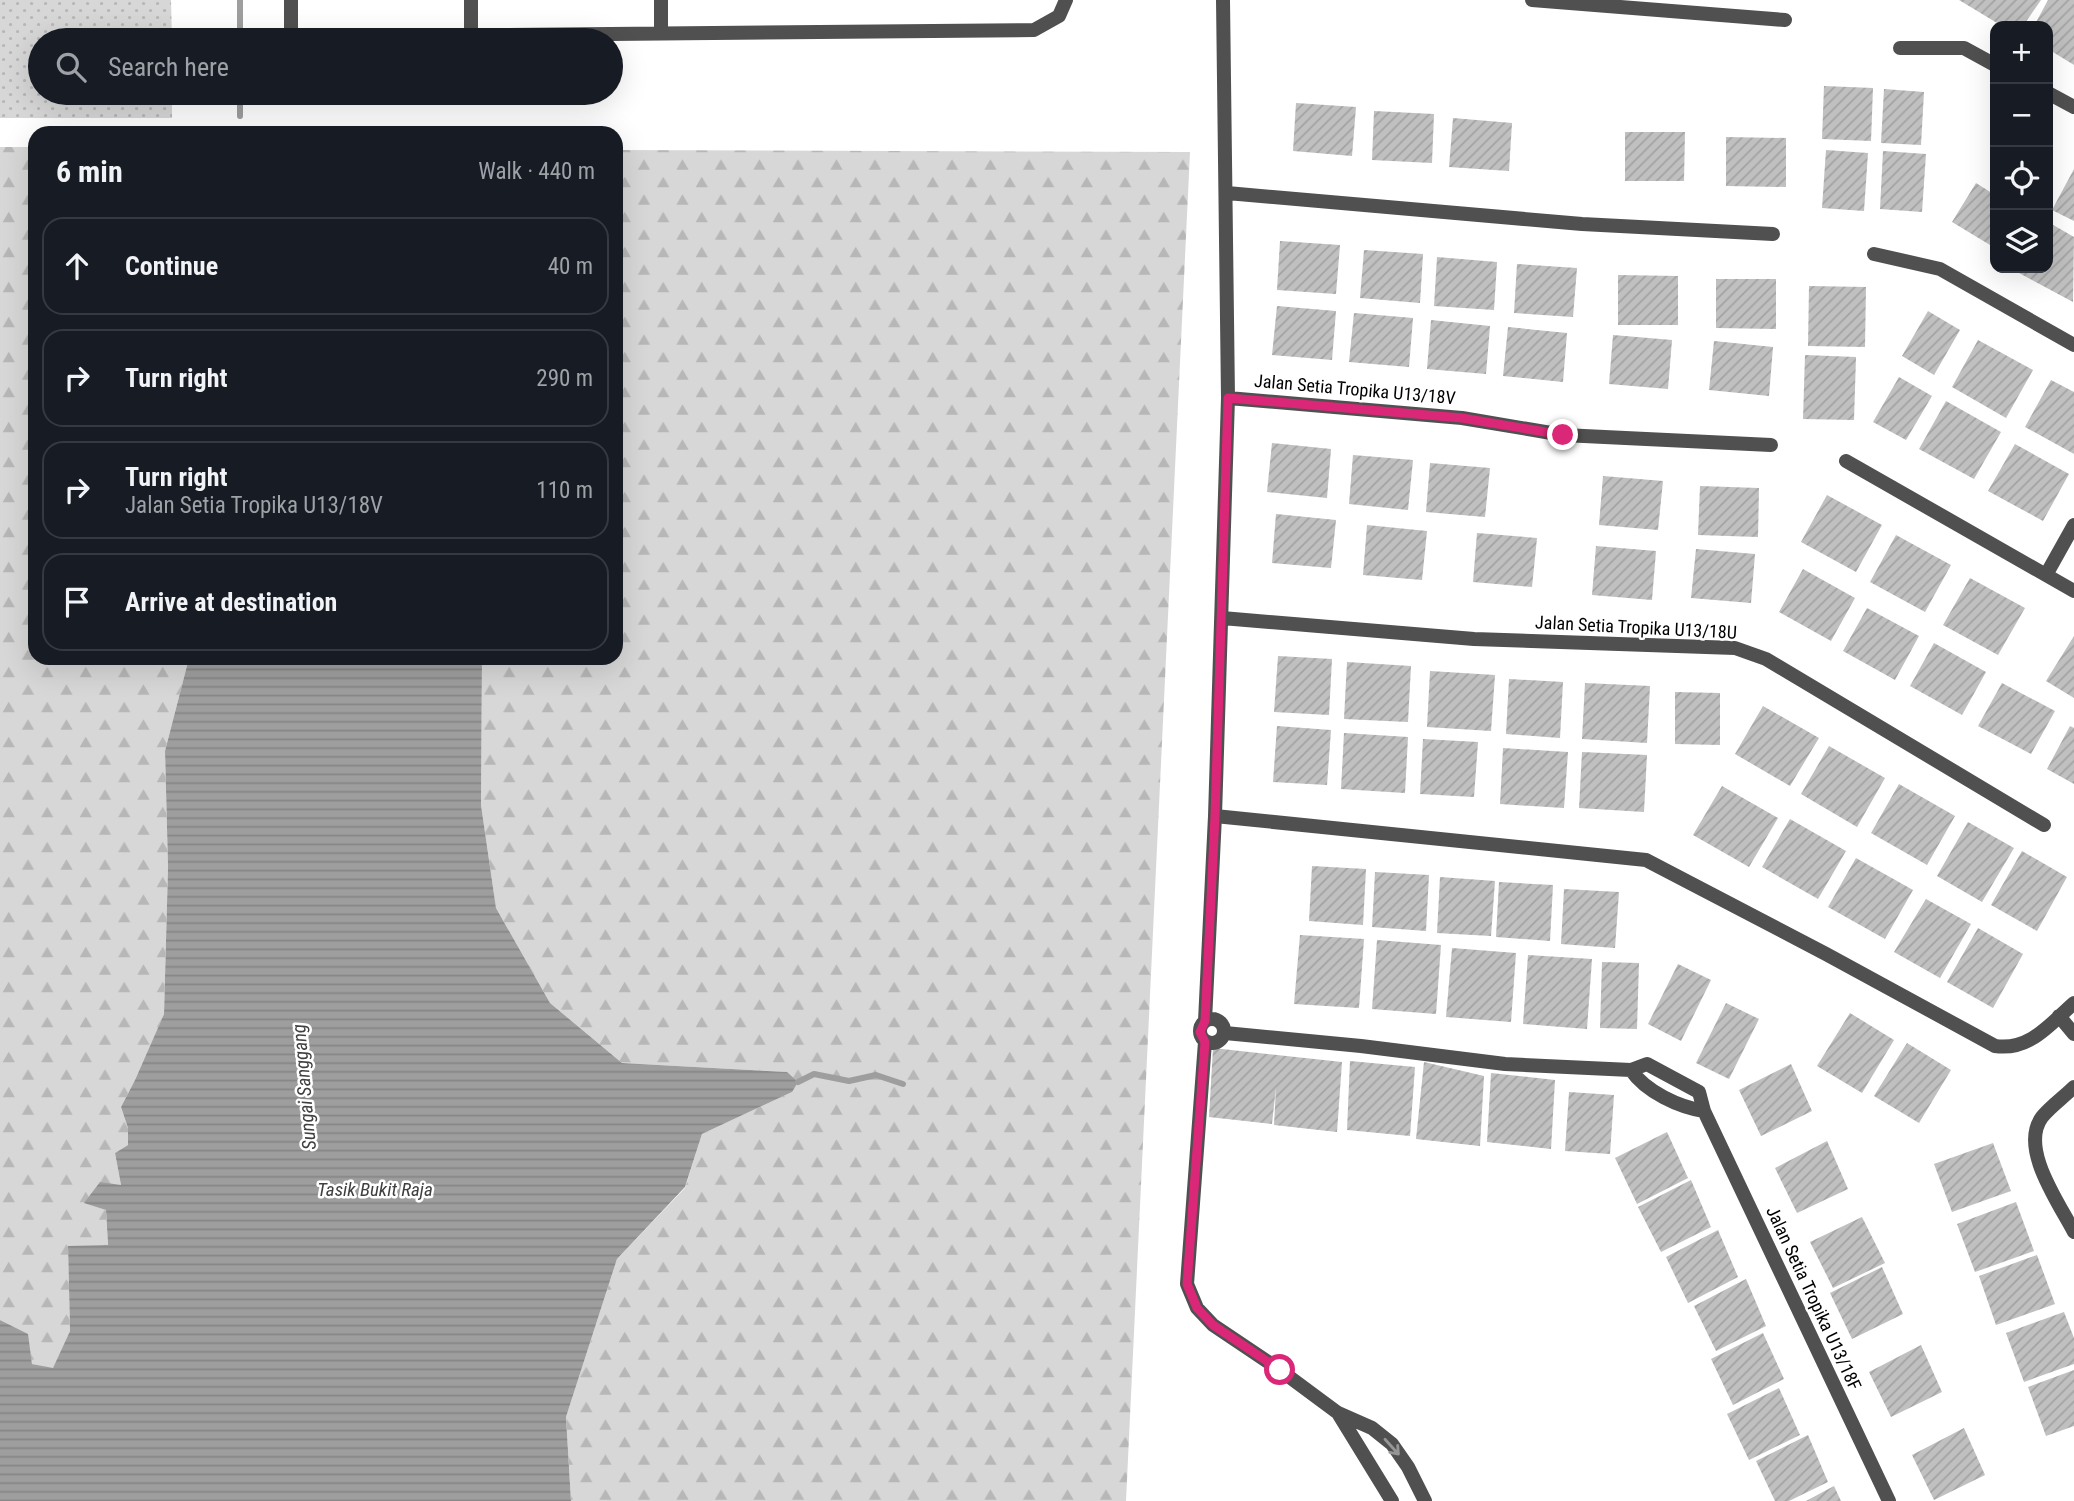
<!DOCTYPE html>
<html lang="en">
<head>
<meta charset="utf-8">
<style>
	body { margin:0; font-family:"Roboto Condensed",sans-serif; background:#242831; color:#f1f3f6 }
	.controls { position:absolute; right:21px; top:21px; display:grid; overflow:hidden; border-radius:14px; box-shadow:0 7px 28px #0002 }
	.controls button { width:63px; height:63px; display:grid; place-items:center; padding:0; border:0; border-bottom:2px solid #363941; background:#171b24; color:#f1f3f6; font:35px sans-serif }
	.stop { position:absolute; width:21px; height:21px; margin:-16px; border:5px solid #db2777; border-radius:50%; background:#fff }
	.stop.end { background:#db2777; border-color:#fff; box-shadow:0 2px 7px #0008 }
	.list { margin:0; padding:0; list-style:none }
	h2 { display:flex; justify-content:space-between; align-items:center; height:91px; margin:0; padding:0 28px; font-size:30px }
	h2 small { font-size:23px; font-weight:400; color:#9ea1a6 }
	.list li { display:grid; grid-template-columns:46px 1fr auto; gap:21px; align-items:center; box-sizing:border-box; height:98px; margin:0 14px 14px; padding:0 14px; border:2px solid #363941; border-radius:21px }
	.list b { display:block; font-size:26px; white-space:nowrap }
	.list p { margin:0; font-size:23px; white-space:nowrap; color:#9ea1a6 }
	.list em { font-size:23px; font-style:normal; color:#9ea1a6 }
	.icon { flex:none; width:38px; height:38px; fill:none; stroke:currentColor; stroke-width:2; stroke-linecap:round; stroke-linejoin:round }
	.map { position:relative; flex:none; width:2074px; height:1501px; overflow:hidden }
	.search { position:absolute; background:#171b24; box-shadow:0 7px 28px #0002; left:28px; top:28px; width:595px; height:77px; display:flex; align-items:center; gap:18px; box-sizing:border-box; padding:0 24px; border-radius:38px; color:#9ea1a6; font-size:26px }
	.panel { position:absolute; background:#171b24; box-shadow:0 7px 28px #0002; left:28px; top:126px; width:595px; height:539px; border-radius:21px }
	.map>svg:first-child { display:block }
</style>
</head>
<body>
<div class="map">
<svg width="2074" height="1501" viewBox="0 0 2074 1501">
	<defs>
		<pattern id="grass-dots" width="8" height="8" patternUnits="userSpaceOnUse" patternTransform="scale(1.75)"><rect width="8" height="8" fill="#d7d7d7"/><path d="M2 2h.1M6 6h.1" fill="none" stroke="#b7b7b7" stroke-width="1.8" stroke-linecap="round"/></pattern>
		<pattern id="forest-firs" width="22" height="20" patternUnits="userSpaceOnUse" patternTransform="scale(1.75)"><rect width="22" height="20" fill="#d7d7d7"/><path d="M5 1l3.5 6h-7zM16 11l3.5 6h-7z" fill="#b7b7b7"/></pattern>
		<pattern id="water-rules" width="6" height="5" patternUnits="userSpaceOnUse" patternTransform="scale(1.75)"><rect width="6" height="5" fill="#9e9e9e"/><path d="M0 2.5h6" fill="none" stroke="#868686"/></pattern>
		<pattern id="building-hatch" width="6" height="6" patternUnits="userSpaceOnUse" patternTransform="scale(1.75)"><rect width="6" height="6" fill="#c0c0c0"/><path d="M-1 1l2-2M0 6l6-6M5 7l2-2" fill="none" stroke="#a3a3a3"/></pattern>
	</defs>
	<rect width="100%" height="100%" fill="#fff"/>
	<path fill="url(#grass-dots)" d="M0 0H171L172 40H40V93H172V118H0Z"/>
	<path fill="url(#forest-firs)" d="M0 147H35V658H189L165 751 168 867 164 1014 135 1080 121 1107 128 1128V1145L115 1153 121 1185 85 1202 106 1210 108 1246H68L70 1331 53 1369 32 1364 27 1334 0 1320Z
		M616 150 1190 152 1126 1501H571L566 1417 617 1259 685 1188 702 1134 792 1092 786 1072 622 1063 550 1003 496 908 481 805 482 658H616Z"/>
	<path fill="url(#water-rules)" d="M189 658H482L481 805 496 908 550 1003 622 1063 787 1072 798 1082 792 1092 702 1134 685 1187 617 1259 566 1417 571 1501H0V1320L28 1334 32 1364 53 1368 70 1331 68 1246 108 1245 106 1210 84 1203 100 1182 121 1185 115 1153 128 1145V1128L121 1107 135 1080 164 1014 168 867 165 751Z"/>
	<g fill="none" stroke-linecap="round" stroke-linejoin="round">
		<path stroke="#9e9e9e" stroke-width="6" d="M240 40V0
			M240 116V93
			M798 1082 814 1074 849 1081 876 1075 903 1084"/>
	</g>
	<path fill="url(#building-hatch)" d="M1959 0H2041L2023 26H2002Z
		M2048 0H2074V65L2048 49V26H2034Z
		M1824 86 1873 88 1871 141 1822 139Z
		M1884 89 1924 92 1921 145 1881 143Z
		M1296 103 1356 107 1352 156 1293 151Z
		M1374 111 1434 114 1432 163 1372 160Z
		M1453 118 1512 123 1509 171 1449 167Z
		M1625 132H1685L1684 181H1625Z
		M1726 137 1786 138V187L1726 186Z
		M1826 150 1868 153 1864 211 1822 208Z
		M1883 151 1926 154 1922 212 1880 209Z
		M2074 169V221L2052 210Z
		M1976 183 1995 195V248L1952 222Z
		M2048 222 2074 237 2073 302 2019 273 2022 268H2048Z
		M1280 241 1340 245 1336 294 1277 290Z
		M1364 250 1423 254 1420 303 1360 298Z
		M1437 257 1497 262 1494 310 1434 306Z
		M1517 264 1577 268 1573 317 1514 313Z
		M1618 275 1678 276V325H1618Z
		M1716 279H1776V329L1716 328Z
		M1809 286 1866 287 1865 347 1808 346Z
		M1277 306 1336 311 1332 360 1272 355Z
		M1928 311 1960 330 1934 375 1902 356Z
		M1354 313 1413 318 1409 367 1349 362Z
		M1431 320 1490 326 1486 374 1427 369Z
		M1508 327 1567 333 1563 382 1503 376Z
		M1613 335 1672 340 1668 389 1609 384Z
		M1978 340 2033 370 2006 418 1952 387Z
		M1714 341 1773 347 1769 396 1709 390Z
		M1805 355 1856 357 1854 420 1803 419Z
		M1899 377 1932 396 1906 440 1873 422Z
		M2051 380 2074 392V454L2025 427Z
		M1946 401 2001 432 1974 479 1919 449Z
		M1272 443 1331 449 1327 498 1267 492Z
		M2015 444 2069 474 2043 521 1988 491Z
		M1353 455 1413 460 1408 510 1349 504Z
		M1430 463 1490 468 1485 517 1426 512Z
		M1603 476 1663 481 1658 530 1599 525Z
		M1700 486 1759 488 1758 537 1698 535Z
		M1827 495 1882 525 1856 572 1801 542Z
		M1276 514 1336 520 1331 568 1272 563Z
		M1367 525 1427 531 1422 580 1363 575Z
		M1477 533 1537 538 1532 587 1473 582Z
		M1896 535 1951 565 1925 612 1870 582Z
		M1596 546 1656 551 1652 600 1592 595Z
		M1696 549 1755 554 1751 603 1691 598Z
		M1803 569 1855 598 1831 641 1779 612Z
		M1970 578 2025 608 1998 655 1943 625Z
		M1867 608 1919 636 1895 680 1843 651Z
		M2074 636V698L2046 681Z
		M1934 643 1986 672 1962 715 1910 686Z
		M1278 656 1332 659 1329 715 1274 712Z
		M1347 662 1411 666 1408 722 1344 719Z
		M1430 671 1495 675 1491 731 1427 727Z
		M1509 679 1563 682 1560 738 1506 734Z
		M1585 683 1650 686 1647 743 1582 739Z
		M2002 683 2055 711 2031 754 1978 726Z
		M1675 692 1720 693V745L1675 744Z
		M1763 706 1819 738 1790 786 1735 754Z
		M1277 726 1331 730 1327 785 1273 782Z
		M2070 726 2074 728V784L2047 769Z
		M1344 733 1408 737 1405 793 1341 789Z
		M1423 739 1478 742 1474 797 1420 794Z
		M1829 746 1885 778 1857 827 1801 794Z
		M1503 748 1568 752 1564 808 1500 804Z
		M1582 752 1647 755 1644 812 1579 808Z
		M1899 784 1955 816 1927 865 1871 833Z
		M1722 786 1778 818 1749 867 1693 835Z
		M1790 819 1846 851 1818 899 1762 867Z
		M1968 822 2014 848 1982 902 1937 876Z
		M2022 851 2067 877 2037 931 1991 905Z
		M1856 858 1913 890 1885 939 1828 907Z
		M1312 866 1366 869 1363 925 1309 921Z
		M1375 872 1429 875 1426 931 1372 927Z
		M1440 877 1495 881 1491 936 1437 933Z
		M1499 882 1553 885 1550 941 1496 937Z
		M1564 889 1619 892 1615 948 1561 944Z
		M1926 899 1971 924 1940 978 1894 952Z
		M1978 928 2023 954 1993 1008 1947 982Z
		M1300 935 1364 939 1359 1008 1294 1004Z
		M1377 940 1441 945 1436 1014 1372 1009Z
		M1452 948 1516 953 1511 1022 1446 1017Z
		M1528 955 1592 959 1587 1029 1523 1024Z
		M1602 962 1639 963 1637 1029 1600 1028Z
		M1678 964 1711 980 1681 1041 1648 1024Z
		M1726 1003 1759 1019 1729 1079 1696 1063Z
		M1850 1013 1894 1040 1862 1093 1817 1066Z
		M1907 1043 1951 1070 1919 1123 1874 1096Z
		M1213 1048 1342 1062 1337 1132 1274 1125 1276 1087 1272 1124 1209 1117Z
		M1350 1061 1415 1067 1410 1136 1347 1130Z
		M1424 1062 1484 1076 1480 1146 1416 1139Z
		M1791 1064 1812 1111 1761 1136 1739 1090Z
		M1491 1073 1555 1080 1551 1149 1487 1142Z
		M1569 1092 1614 1095 1610 1154 1565 1151Z
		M1667 1132 1688 1178 1637 1204 1615 1158Z
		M1827 1141 1848 1189 1797 1213 1775 1168Z
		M1993 1143 2011 1191 1952 1212 1934 1164Z
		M1691 1180 1711 1227 1661 1252 1638 1207Z
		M2016 1202 2034 1251 1975 1272 1957 1224Z
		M1862 1217 1885 1263 1833 1288 1810 1242Z
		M1718 1230 1738 1277 1688 1303 1666 1257Z
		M2037 1255 2055 1304 1996 1325 1979 1276Z
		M1882 1267 1903 1314 1852 1339 1830 1293Z
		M1746 1279 1766 1326 1716 1351 1694 1306Z
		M2064 1312 2074 1338V1364L2024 1382 2006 1333Z
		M1763 1333 1784 1379 1733 1405 1711 1359Z
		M1921 1345 1942 1392 1891 1417 1869 1372Z
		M2074 1370V1426L2046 1436 2028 1387Z
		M1779 1388 1800 1435 1749 1460 1727 1414Z
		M1964 1428 1985 1475 1934 1500 1912 1455Z
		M1808 1435 1828 1482 1789 1501H1775L1756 1461Z
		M1834 1486 1841 1501H1806Z"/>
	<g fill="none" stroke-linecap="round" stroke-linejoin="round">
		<path stroke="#505050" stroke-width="14" d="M291 0V37L1034 30 1059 16 1066 0
			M661 0V33
			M1532 0 1785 20
			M471 35V0
			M1900 48H1964L1995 65
			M2048 93 2074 107
			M1227 193 1582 224 1773 234
			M1874 254 1940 269 2074 345
			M1228 398 1462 418 1563 435 1771 445
			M1846 461 2074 591
			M2046 575 2074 525
			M1222 618 1474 639 1735 648 1766 659 2044 825
			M1215 816 1646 860 1826 954 1995 1046C2030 1051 2050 1024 2074 1003
			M2059 1016 2074 1034
			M1200 1031a12 12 0 1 1 24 0a12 12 0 1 1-24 0Z
			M1205 1021 1215 816 1228 398 1223 0
			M1225 1033 1361 1046 1505 1064 1631 1070
			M1205 1042 1187 1284 1197 1308 1213 1325 1280 1370 1338 1413 1372 1428 1392 1444 1408 1467 1425 1501
			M1647 1064 1699 1092 1704 1111C1679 1107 1646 1092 1631 1070Z
			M2074 1087C2064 1097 2051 1106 2042 1117 2019 1148 2059 1203 2074 1232
			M1704 1111 1889 1501
			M1338 1413 1392 1501"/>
	</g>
	<defs><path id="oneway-shaft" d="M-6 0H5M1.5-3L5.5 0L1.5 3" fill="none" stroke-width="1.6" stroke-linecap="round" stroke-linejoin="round" transform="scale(1.75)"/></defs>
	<use stroke="#969696" href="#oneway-shaft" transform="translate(1392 1447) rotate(48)"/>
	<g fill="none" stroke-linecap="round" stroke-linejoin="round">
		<path stroke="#db2777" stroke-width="9" d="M1280 1370 1213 1325 1197 1308 1187 1284 1205 1042 1200 1032 1205 1021 1215 816 1228 398 1462 418 1563 435"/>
	</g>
	<g text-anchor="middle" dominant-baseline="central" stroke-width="5" stroke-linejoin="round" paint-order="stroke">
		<g font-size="18" fill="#000" stroke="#fff">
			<text transform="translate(1355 389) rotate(5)">Jalan Setia Tropika U13/18V</text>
			<text transform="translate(1636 627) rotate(3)">Jalan Setia Tropika U13/18U</text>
			<text transform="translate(1814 1298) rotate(65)">Jalan Setia Tropika U13/18F</text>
		</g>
		<g font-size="19" font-style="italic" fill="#3f3f3f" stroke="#fff">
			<text transform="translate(304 1087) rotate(-95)">Sungai Sanggang</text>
			<text x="375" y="1189">Tasik Bukit Raja</text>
		</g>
	</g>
</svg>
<div class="controls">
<button>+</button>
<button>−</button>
<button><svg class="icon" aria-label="locate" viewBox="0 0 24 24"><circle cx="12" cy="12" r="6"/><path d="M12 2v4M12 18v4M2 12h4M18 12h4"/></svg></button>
<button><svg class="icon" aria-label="layers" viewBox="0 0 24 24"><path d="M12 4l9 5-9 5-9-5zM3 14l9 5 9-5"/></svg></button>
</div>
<div class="stop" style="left:1280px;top:1370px"></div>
<div class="stop end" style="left:1563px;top:435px"></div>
<div class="search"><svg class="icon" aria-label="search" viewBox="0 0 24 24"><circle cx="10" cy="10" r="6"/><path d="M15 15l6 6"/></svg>Search here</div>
<section class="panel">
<h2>6 min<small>Walk · 440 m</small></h2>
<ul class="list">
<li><svg class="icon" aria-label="ahead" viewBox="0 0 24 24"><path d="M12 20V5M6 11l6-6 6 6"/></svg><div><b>Continue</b></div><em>40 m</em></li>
<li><svg class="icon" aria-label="right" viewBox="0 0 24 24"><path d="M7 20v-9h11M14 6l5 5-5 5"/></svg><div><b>Turn right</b></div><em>290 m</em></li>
<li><svg class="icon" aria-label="right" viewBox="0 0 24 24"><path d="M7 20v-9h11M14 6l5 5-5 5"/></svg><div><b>Turn right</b><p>Jalan Setia Tropika U13/18V</p></div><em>110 m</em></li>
<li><svg class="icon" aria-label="arrive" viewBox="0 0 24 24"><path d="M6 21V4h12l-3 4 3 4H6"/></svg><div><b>Arrive at destination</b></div></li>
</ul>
</section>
</div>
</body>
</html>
